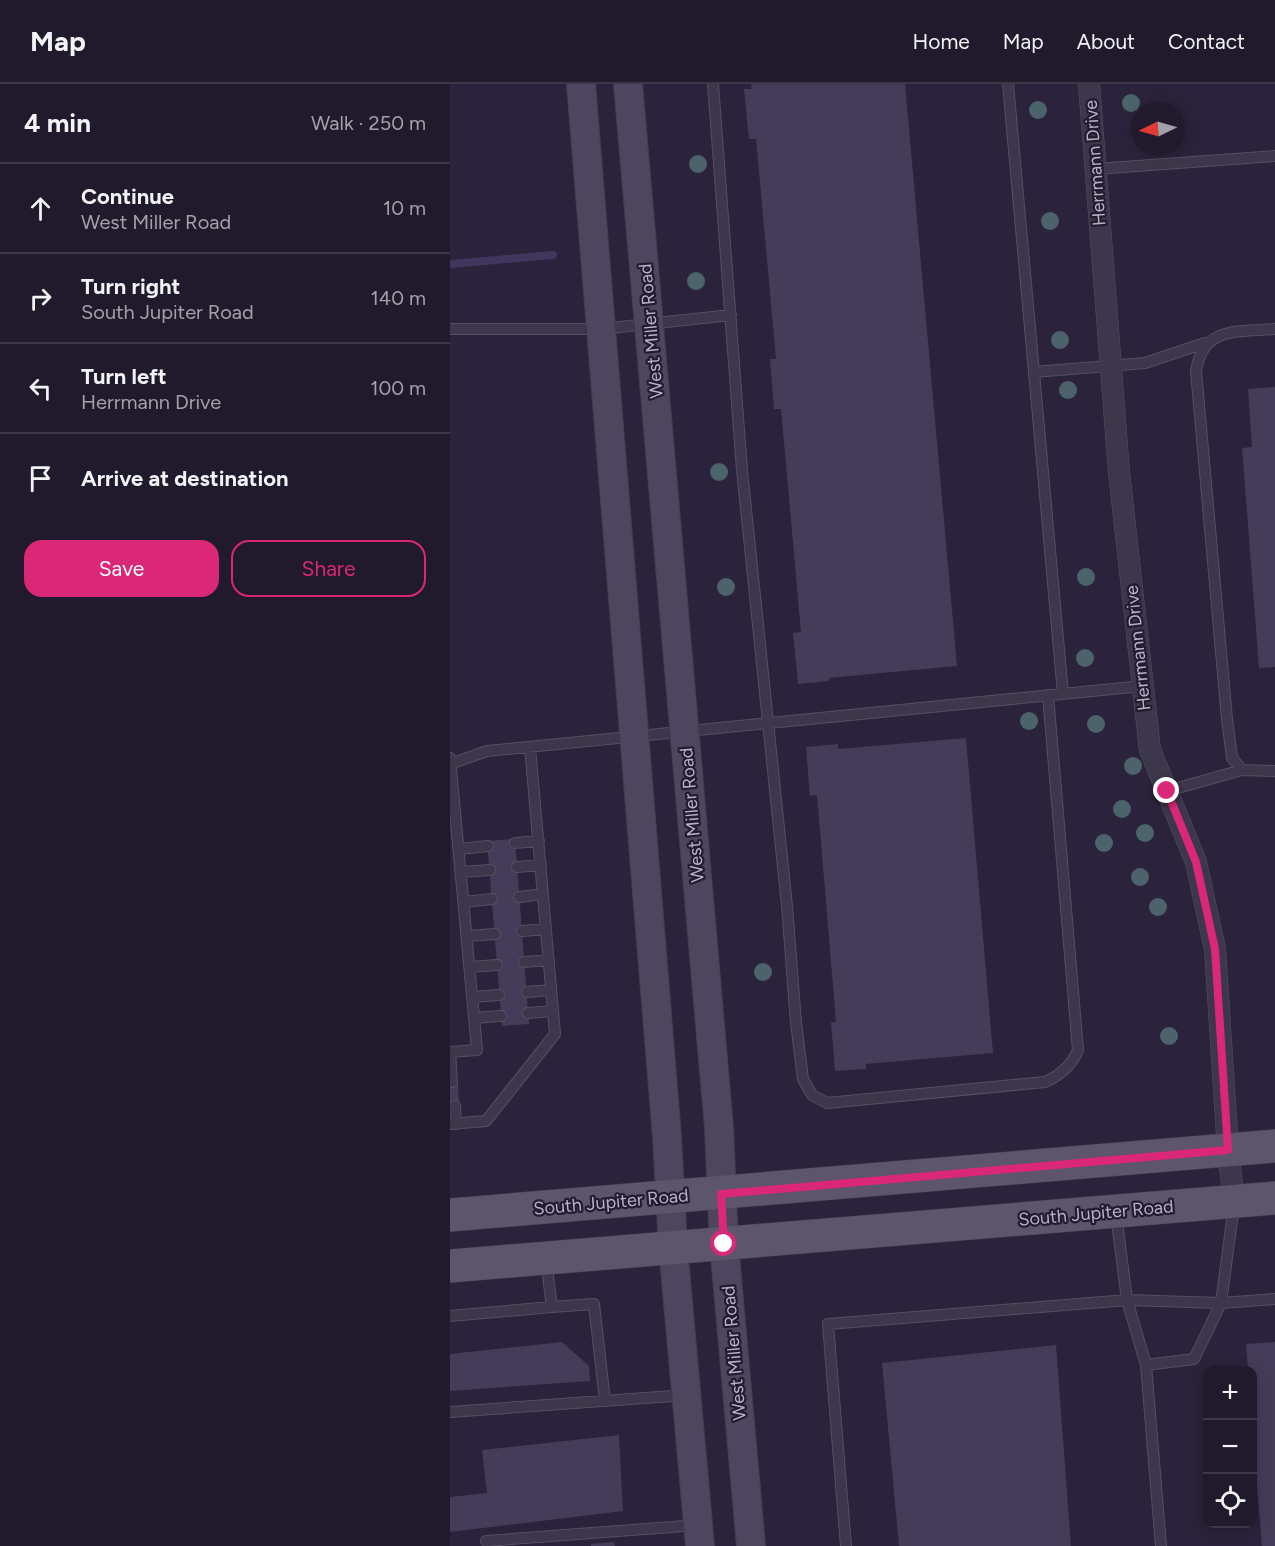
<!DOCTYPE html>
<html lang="en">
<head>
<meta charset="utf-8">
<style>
	body { margin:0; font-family:Figtree,sans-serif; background:#282334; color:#f1f3f6 }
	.controls { position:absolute; right:18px; bottom:18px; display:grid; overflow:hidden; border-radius:12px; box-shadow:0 3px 15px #0003 }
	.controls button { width:54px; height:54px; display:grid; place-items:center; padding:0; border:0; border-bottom:2px solid #3d3848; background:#201a2c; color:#f1f3f6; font:30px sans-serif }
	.compass { position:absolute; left:681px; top:18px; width:54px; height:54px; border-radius:50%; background:#201a2c; box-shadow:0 3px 15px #0003; rotate:265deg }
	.stop { position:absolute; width:18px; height:18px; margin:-14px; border:4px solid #db2777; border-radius:50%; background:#fff }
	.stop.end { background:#db2777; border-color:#fff; box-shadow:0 2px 6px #0008 }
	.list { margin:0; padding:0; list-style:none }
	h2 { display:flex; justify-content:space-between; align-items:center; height:78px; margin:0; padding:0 24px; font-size:26px }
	h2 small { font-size:20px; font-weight:400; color:#a2a1a9 }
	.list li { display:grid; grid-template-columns:39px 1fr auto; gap:18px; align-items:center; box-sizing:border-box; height:90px; padding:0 24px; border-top:2px solid #3d3848 }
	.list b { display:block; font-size:22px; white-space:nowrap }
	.list p { margin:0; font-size:20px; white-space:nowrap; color:#a2a1a9 }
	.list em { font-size:20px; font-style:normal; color:#a2a1a9 }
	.actions { display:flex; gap:12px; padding:18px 24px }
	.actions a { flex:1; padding:14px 0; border:2px solid #db2777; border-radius:18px; text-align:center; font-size:21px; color:#db2777 }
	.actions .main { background:#db2777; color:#fff }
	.icon { flex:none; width:33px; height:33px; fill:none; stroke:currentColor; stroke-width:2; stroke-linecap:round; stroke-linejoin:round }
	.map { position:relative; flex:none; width:825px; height:1462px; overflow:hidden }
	header { display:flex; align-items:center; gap:36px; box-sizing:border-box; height:84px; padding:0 30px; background:#201a2c; border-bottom:2px solid #3d3848 }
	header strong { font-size:28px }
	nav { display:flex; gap:33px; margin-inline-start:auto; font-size:21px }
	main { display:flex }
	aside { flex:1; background:#201a2c }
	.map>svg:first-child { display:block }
</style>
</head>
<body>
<header>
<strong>Map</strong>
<nav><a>Home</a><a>Map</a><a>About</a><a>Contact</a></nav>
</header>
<main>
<aside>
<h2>4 min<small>Walk · 250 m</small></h2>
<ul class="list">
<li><svg class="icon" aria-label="ahead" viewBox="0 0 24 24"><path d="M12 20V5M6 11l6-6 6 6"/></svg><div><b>Continue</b><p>West Miller Road</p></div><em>10 m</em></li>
<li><svg class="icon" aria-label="right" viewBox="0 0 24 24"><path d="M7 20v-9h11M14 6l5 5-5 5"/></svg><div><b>Turn right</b><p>South Jupiter Road</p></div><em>140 m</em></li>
<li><svg class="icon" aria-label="left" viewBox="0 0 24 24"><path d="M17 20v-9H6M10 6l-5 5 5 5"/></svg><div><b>Turn left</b><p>Herrmann Drive</p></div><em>100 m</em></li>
<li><svg class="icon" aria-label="arrive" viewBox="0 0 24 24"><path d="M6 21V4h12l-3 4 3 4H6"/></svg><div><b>Arrive at destination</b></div></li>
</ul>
<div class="actions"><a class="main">Save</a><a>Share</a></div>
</aside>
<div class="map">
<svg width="825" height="1462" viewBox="0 0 825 1462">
	<rect width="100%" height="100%" fill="#2a233b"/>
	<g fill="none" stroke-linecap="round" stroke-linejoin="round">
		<path stroke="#42365f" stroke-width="8" d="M0 180 103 171"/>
	</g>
	<path fill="#453c59" d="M301 0H455L507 582 379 594V597L348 600 343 549 351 548 331 325H324L320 275H326L306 55H299L294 5H302Z
		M825 303V583L809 584 792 364 802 363 798 305Z
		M516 654 543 969 416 980V985L385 987 381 938H386L367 711 360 712 356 663 388 660V665Z
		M65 755 79 940 52 942 37 757Z
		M8 998 9 1022 0 1023V999Z
		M112 1258 139 1282 140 1297 0 1307V1270Z
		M825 1258V1462H812L802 1342V1286H798L796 1260Z
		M606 1261 621 1462H449L432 1279Z
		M169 1351 173 1427 0 1448V1413L37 1409 32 1366Z
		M164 1458 165 1462H141V1460Z"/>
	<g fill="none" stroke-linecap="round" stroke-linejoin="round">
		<defs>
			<path id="service" d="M263 0 292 386 337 822 346 939 353 995 362 1011 377 1019 595 998C611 991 622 981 628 966L598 611
				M558 0 613 610
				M646 85 825 72
				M0 245H151L281 231
				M584 288 695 279 755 259
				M0 680 37 667 693 602
				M792 686 782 674 777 635 746 287C753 242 788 248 825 245
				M717 707 792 686 825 687
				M65 759 89 757
				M9 765 38 762
				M67 783 91 781
				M11 788 40 786
				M69 813 93 810
				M14 818 42 815
				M72 847 96 845
				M17 852 45 850
				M74 878 99 876
				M20 883 47 881
				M77 908 101 906
				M23 913 49 911
				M78 929 103 927
				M24 934 51 932
				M0 968 27 966 0 674
				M0 968 2 998
				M5 1022 6 1040
				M0 1040 36 1037 105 950 80 663
				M666 1130 677 1216 696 1281 711 1462
				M102 1223 144 1220 155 1317
				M0 1232 102 1223 96 1176
				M696 1281 744 1275 771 1219 784 1121
				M0 1328 237 1311
				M36 1457 248 1441
				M396 1462 378 1240 677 1216 771 1219 825 1215"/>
			<path id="minor" d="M639 0 669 388 700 666 746 778 765 865 778 1066 784 1117"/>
			<path id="secondary" d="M131 0 217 1053 223 1163 250 1462
				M178 0 269 1044 274 1160 301 1462"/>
			<path id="primary" d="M0 1131 825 1062
				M0 1182 825 1114"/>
		</defs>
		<use href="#service" stroke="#554f63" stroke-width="12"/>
		<use href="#minor" stroke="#554f63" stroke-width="22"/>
		<use href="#secondary" stroke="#433d51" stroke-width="30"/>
		<use href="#primary" stroke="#433d51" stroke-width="34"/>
		<use href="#service" stroke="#3d374b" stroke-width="10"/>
		<use href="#minor" stroke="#3d374b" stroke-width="21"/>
		<use href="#secondary" stroke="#4e455e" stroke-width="28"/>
		<use href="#primary" stroke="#5c556b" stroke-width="33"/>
	</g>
	<g fill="#4d636c">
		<circle cx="681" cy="19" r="9"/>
		<circle cx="588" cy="26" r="9"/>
		<circle cx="248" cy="80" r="9"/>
		<circle cx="600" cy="137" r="9"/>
		<circle cx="246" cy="197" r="9"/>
		<circle cx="610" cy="256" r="9"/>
		<circle cx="618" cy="306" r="9"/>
		<circle cx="269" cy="388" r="9"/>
		<circle cx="636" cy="493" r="9"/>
		<circle cx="276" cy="503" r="9"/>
		<circle cx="635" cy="574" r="9"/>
		<circle cx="579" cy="637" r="9"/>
		<circle cx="646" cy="640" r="9"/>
		<circle cx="683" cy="682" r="9"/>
		<circle cx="672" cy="725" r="9"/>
		<circle cx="695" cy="749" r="9"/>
		<circle cx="654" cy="759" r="9"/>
		<circle cx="690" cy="793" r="9"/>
		<circle cx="708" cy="823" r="9"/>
		<circle cx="313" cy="888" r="9"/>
		<circle cx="719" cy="952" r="9"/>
	</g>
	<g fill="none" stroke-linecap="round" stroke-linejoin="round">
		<path stroke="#db2777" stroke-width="8" d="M274 1160 271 1110 778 1066 765 865 746 778 717 707"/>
	</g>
	<g text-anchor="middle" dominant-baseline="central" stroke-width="4.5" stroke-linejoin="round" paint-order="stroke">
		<g font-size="18" fill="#b9b2c7" stroke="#221c30">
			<text transform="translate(645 79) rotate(-94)">Herrmann Drive</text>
			<text transform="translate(201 247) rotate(-95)">West Miller Road</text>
			<text transform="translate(688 564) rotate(-96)">Herrmann Drive</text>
			<text transform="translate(242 731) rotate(-95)">West Miller Road</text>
			<text transform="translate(161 1118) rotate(-5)">South Jupiter Road</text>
			<text transform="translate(646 1129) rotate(-5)">South Jupiter Road</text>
			<text transform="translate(284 1269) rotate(-95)">West Miller Road</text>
		</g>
	</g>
</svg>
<div class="controls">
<button>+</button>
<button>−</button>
<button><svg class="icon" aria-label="locate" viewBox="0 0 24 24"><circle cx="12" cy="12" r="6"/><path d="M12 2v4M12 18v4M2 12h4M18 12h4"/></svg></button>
</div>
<svg class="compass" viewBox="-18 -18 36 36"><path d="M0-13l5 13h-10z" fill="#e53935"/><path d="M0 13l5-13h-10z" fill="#a2a1a9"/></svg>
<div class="stop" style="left:274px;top:1160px"></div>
<div class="stop end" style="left:717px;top:707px"></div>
</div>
</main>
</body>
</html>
